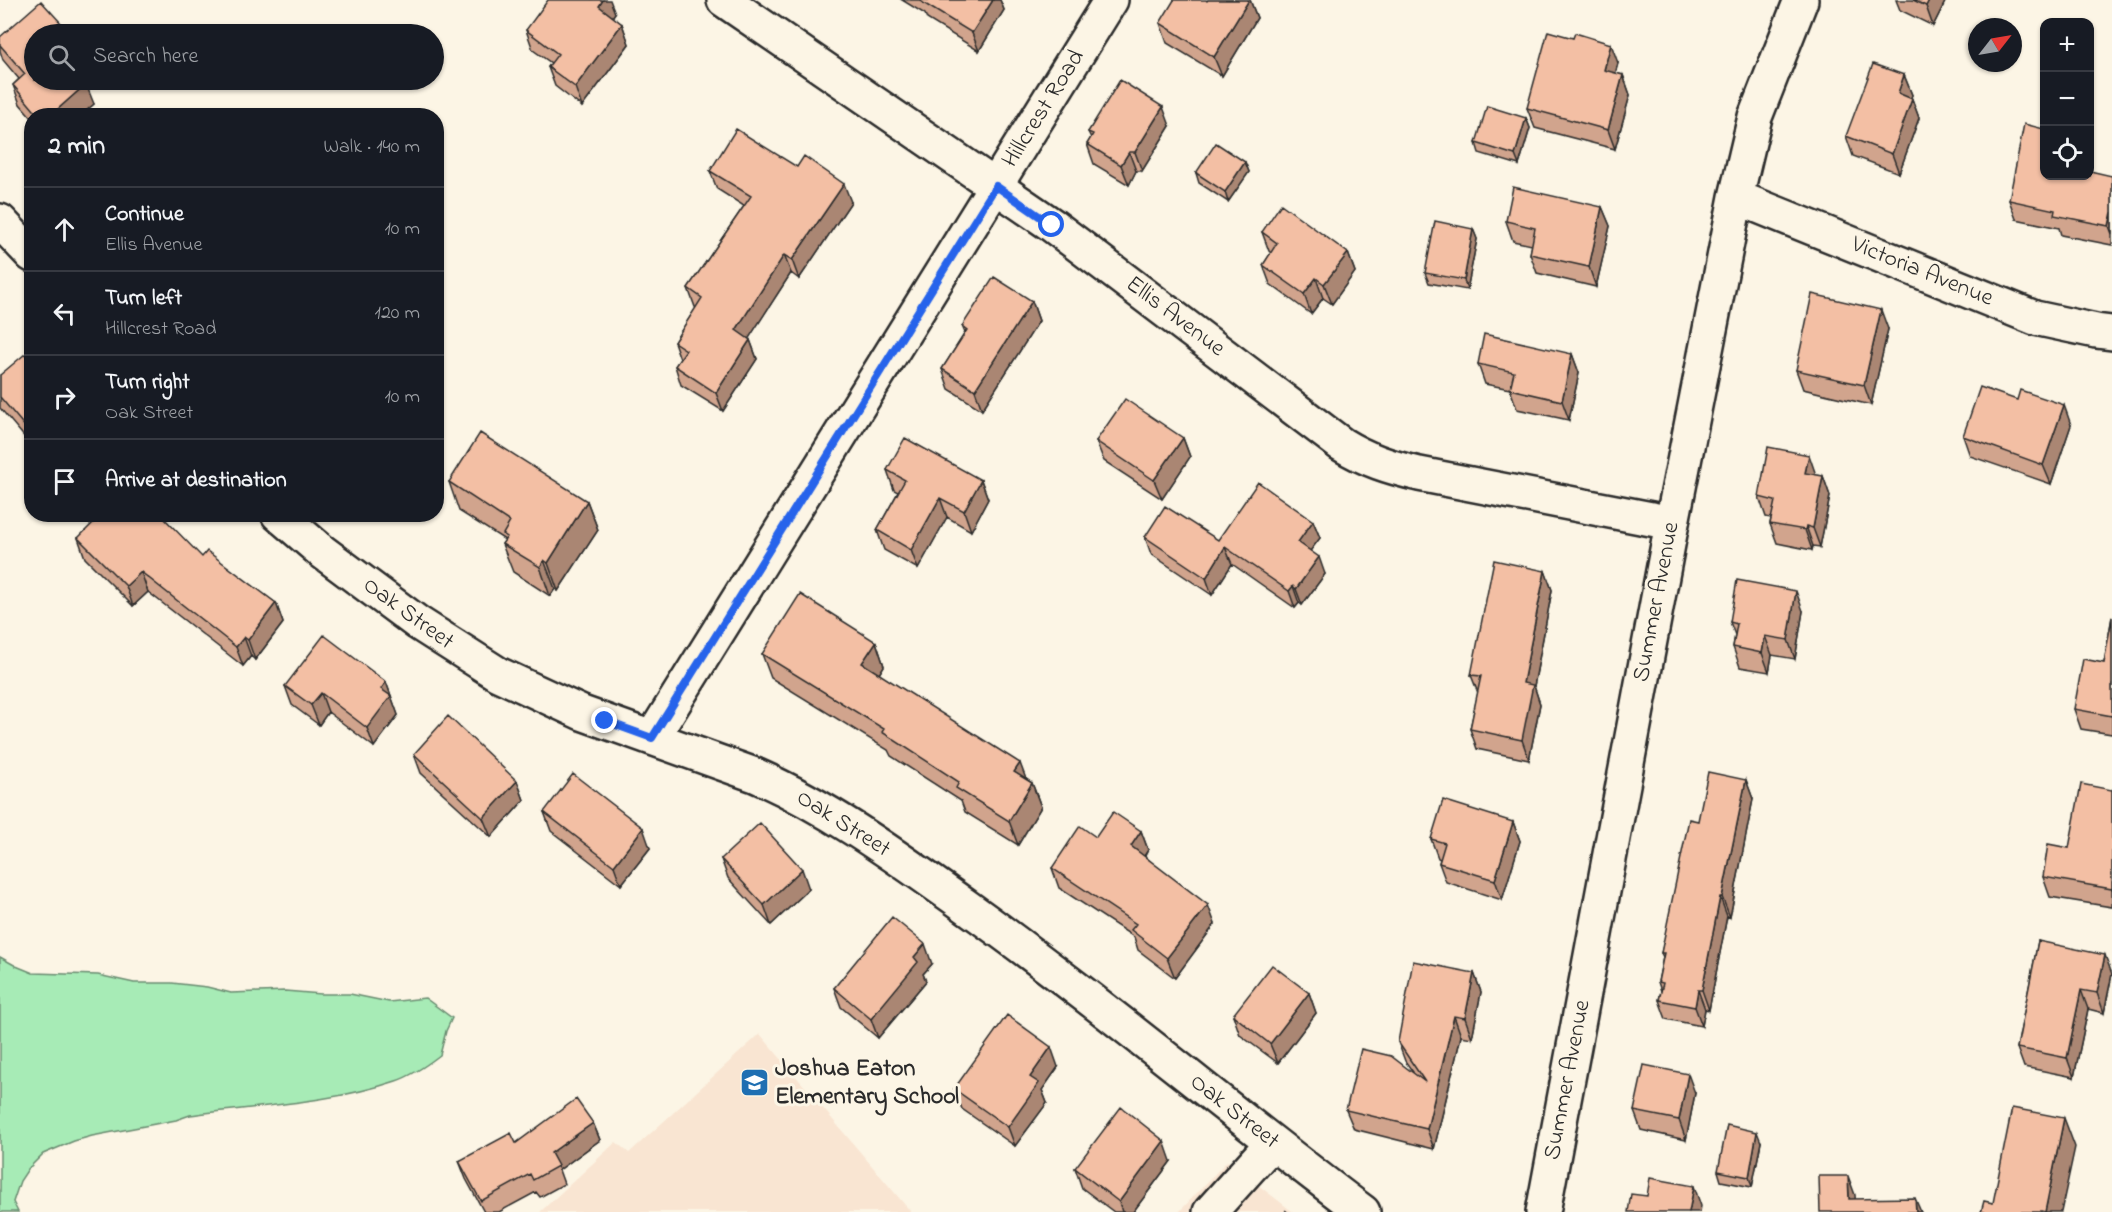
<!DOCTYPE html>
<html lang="en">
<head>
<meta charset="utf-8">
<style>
	body { margin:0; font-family:"Indie Flower",sans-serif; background:#242831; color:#f1f3f6 }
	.controls { position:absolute; right:18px; top:18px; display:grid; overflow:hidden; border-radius:12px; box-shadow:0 2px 4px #0004 }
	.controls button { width:54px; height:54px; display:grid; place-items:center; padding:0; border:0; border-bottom:2px solid #363941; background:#171b24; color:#f1f3f6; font:30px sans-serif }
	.compass { position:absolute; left:1968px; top:18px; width:54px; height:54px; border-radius:50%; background:#171b24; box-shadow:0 2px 4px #0004; rotate:59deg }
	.stop { position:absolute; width:18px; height:18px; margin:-14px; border:4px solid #2563eb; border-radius:50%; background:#fff }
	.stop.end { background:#2563eb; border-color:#fff; box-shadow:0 2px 6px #0008 }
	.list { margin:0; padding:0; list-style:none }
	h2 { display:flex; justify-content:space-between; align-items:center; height:78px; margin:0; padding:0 24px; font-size:26px }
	h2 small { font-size:20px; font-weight:400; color:#9ea1a6 }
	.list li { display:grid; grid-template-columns:39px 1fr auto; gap:18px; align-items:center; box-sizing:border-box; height:84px; padding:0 24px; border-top:2px solid #363941 }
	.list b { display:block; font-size:22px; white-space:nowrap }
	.list p { margin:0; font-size:20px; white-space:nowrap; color:#9ea1a6 }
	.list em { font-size:20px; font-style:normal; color:#9ea1a6 }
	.icon { flex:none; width:33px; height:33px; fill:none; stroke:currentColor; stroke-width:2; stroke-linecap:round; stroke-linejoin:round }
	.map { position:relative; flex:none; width:2112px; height:1212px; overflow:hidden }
	.search { position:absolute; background:#171b24; box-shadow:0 2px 4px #0004; left:24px; top:24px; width:420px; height:66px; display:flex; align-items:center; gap:15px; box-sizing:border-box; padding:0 21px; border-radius:33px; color:#9ea1a6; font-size:22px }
	.panel { position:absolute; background:#171b24; box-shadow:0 2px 4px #0004; left:24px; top:108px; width:420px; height:414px; border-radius:24px }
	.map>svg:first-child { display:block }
</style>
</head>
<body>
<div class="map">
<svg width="2112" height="1212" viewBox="0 0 2112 1212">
	<rect width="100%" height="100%" fill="#fcf5e5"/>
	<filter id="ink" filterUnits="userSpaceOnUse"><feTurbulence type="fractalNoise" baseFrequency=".0167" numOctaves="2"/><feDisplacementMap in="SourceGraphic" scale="12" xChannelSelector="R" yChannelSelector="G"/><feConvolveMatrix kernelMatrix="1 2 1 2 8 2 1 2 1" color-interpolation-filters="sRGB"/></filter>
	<g filter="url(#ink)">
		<path fill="#f9e5d2" d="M760 1034 911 1212H540L616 1142 629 1153Z
			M1227 1161 1293 1212H1179Z"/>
		<path fill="#a7ebb6" stroke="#698b70" stroke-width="1.5" d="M0 957 16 966 33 973 98 975 134 983H172L207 987 231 993 285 991 321 994H350L389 1002 425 998 452 1018 446 1031 440 1055C427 1065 412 1076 396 1081 331 1103 258 1106 190 1115L176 1120 92 1136 74 1141 43 1154 28 1169 20 1181 13 1202 18 1212H0Z"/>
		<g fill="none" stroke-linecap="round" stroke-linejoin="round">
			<defs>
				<path id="minor" d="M724 0 1052 225 1341 444C1367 460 1389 467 1419 474L1672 523
					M1736 197 2035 318 2096 331 2112 333
					M0 221 32 255
					M278 514 320 550 418 623 498 674 582 713 755 775C830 808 897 857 963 904 1100 1002 1229 1111 1363 1212
					M652 738 1111 0
					M1210 1212 1272 1143
					M1543 1212 1672 523 1736 197 1755 117 1801 0"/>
			</defs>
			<use href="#minor" stroke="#2b2b2b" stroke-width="38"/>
			<path stroke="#2b2b2b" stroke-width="4" stroke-dasharray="1.5 4.5" stroke-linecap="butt" d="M1286 1212 1289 1209"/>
			<use href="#minor" stroke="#fcf5e5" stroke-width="33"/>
		</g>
		<path fill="#d1a48d" stroke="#2b2b2b" stroke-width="1.5" d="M902 0H1000L1004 10 979 51 927 19 925 14Z
			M1208 0H1250L1257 18 1222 76 1167 43 1160 23Z
			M1896 0H1946L1933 26 1900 10Z
			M615 13 612 17 622 24 629 44 582 107 555 86 548 67 551 63 533 50 526 30Z
			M34 34 94 104 80 116H32V118L20 104 13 85 19 79 3 60 0 51V37Z
			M1618 63 1615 73 1623 75 1630 95 1615 149 1535 128 1527 108Z
			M1904 75 1912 95 1910 98 1912 99 1919 118 1899 173 1853 156 1846 136Z
			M1526 118 1530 128 1519 165 1479 153 1476 143Z
			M1170 126 1142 171H1136L1129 185 1094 164 1087 144 1091 138 1088 132Z
			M1245 162 1249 172 1228 202 1199 183 1196 173Z
			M710 171 851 202 799 279 791 273 748 339 750 340 757 359 723 411 681 385 675 366 680 359 674 342 696 308 695 307 688 288 744 206 717 189Z
			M2044 176H2112V245L2061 235 2059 228 2016 219 2009 200Z
			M1602 207 1610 226 1596 287 1537 273 1530 254 1532 245 1513 241 1506 221Z
			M1473 229 1477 239 1467 290 1429 283 1425 273Z
			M1262 232 1348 253 1355 272 1332 304 1323 298 1311 314 1270 284 1263 265 1271 253 1269 251Z
			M1032 301 1039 321 982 410 949 389 942 369 965 333 962 326Z
			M1888 329 1871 405 1803 389 1796 370Z
			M1572 354 1579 373 1569 420 1517 409 1510 389 1485 384 1478 364Z
			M32 362V446L0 408V375Z
			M2071 425 2051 484 1970 456 1963 436Z
			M1183 438 1190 457 1162 499 1104 461 1096 441Z
			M887 470 981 480 988 499 971 531 947 517 918 569 884 550 877 530 898 492 894 490Z
			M1816 475 1823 476 1830 496 1820 547 1813 546 1812 550 1777 543 1770 524 1771 518 1766 517 1759 497Z
			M449 482 587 501 598 530 558 591 555 589 550 596 513 572 502 544 505 540 459 511Z
			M1313 521 1320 538 1310 551 1325 574 1302 605 1299 603 1295 608 1232 564 1212 595 1151 554 1145 537 1218 540Z
			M78 538 202 557 276 603 283 623 255 660 251 656 243 666 148 592 133 606 85 558Z
			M1545 571 1552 590 1534 686 1540 704 1529 760 1477 749 1470 729 1478 693 1471 675Z
			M1803 611 1795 659 1772 655 1769 672 1740 667 1733 647 1735 635 1730 622Z
			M2112 617V734L2081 729 2074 709 2104 663Z
			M876 642 884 666 879 674 1032 783 1041 807 1018 845 965 812 961 801 891 756 888 750 771 678 762 654Z
			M386 682 398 715 374 747 328 712 319 725 292 705 285 686Z
			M414 754 517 781 524 800 491 837 421 773Z
			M1746 780 1753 799 1730 917 1727 916 1709 1010 1705 1009 1702 1026 1666 1019 1659 1000 1661 991 1658 982 1663 957 1661 953 1698 821Z
			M2112 790V907L2050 897 2043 877 2069 848Z
			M544 812 650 848 621 885 551 831Z
			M1513 822 1520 841 1502 900 1446 882 1439 863 1440 859 1438 858 1431 839Z
			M1141 831 1148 850 1145 856 1215 924 1175 978 1138 950 1134 937 1059 888 1052 868 1096 837Z
			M721 859 809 889 771 925 728 878Z
			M2038 941 2112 974 2104 1013 2088 1009 2074 1077 2024 1067 2017 1048Z
			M932 964 923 974 926 981 878 1038 841 1007 834 988Z
			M1474 973 1481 992 1472 1038 1461 1036 1434 1149 1354 1129 1346 1110 1413 1072 1405 1061 1398 1042Z
			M1309 993 1316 1013 1278 1063 1240 1035 1233 1015Z
			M1058 1067 1042 1090 1047 1103 1015 1146 962 1109 954 1089Z
			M1695 1093 1686 1140 1641 1130 1634 1111Z
			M593 1123 600 1140 559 1170 564 1184 540 1197 536 1192 499 1212H484L466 1179 459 1161 516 1143Z
			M1761 1142 1752 1187 1721 1181 1718 1171Z
			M1171 1161 1133 1212H1114L1082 1188 1075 1168Z"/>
		<path fill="#aa8673" stroke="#2b2b2b" stroke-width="1.5" d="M603 0H610L615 13 606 26 599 6Z
			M993 0H1000L1004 10 979 51 972 33Z
			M1249 0H1250L1257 18 1222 76 1214 57Z
			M1929 0H1946L1933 26 1926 6Z
			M622 24 629 44 582 107 575 87Z
			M1611 44 1618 63 1611 90 1604 70Z
			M1623 75 1630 95 1615 149 1608 130Z
			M1904 75 1912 95 1905 112 1898 93Z
			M86 84 94 104 80 116H50Z
			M1912 99 1919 118 1899 173 1892 154Z
			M1163 107 1170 126 1142 171 1135 152Z
			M1526 118 1530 128 1519 165 1515 155Z
			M1129 152 1136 171 1129 185 1121 165Z
			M1245 162 1249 172 1228 202 1225 192Z
			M844 184 851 202 799 279 792 260Z
			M1602 207 1610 226 1596 287 1589 267Z
			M2112 212V234L2109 226Z
			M1473 229 1477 239 1467 290 1464 280Z
			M1348 253 1355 272 1332 304 1324 284Z
			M784 255 791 273 742 349 736 330Z
			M1316 278 1323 298 1311 314 1304 294Z
			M1032 301 1039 321 982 410 975 390Z
			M1881 310 1888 329 1871 405 1864 385Z
			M750 340 757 359 723 411 716 393Z
			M1572 354 1579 373 1569 420 1562 401Z
			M2064 405 2071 425 2051 484 2043 465Z
			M1183 438 1190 457 1162 499 1154 480Z
			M1809 455 1816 475 1812 492 1805 473Z
			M1823 476 1830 496 1820 547 1813 528Z
			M981 480 988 499 971 531 964 511Z
			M940 498 947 517 918 569 911 550Z
			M587 501 598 530 558 591 548 563Z
			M1313 521 1320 538 1304 559 1298 542Z
			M1806 526 1813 546 1812 550 1805 530Z
			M1225 547 1232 564 1212 595 1206 578Z
			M1319 557 1325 574 1302 605 1296 589Z
			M544 560 555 589 550 596 540 567Z
			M1545 571 1552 590 1534 686 1540 704 1529 760 1522 740 1523 683Z
			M141 572 148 592 133 606 126 586Z
			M1293 586 1299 603 1295 608 1289 591Z
			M1796 591 1803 611 1795 659 1788 640Z
			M276 603 283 623 255 660 248 640Z
			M1765 636 1772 655 1769 672 1762 653Z
			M244 637 251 656 243 666 236 647Z
			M876 642 884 666 871 687 862 663Z
			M386 682 398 715 374 747 367 728 381 689Z
			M321 693 328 712 319 725 311 705Z
			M1020 763 1029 787 1014 772Z
			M1746 780 1753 799 1730 917 1722 897Z
			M517 781 524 800 491 837 483 818Z
			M1032 783 1041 807 1018 845 1009 821Z
			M1513 822 1520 841 1502 900 1495 880Z
			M643 828 650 848 621 885 614 866Z
			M1141 831 1148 850 1138 865 1131 846Z
			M802 869 809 889 771 925 764 905Z
			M1720 897 1727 916 1709 1010 1702 990Z
			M1208 905 1215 924 1175 978 1167 958Z
			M925 944 932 964 923 974 926 981 878 1038 871 1019 914 957Z
			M2105 955 2112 974 2104 1013 2097 993Z
			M1474 973 1481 992 1472 1038 1465 1018Z
			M1698 990 1705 1009 1702 1026 1695 1007Z
			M2081 990 2088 1009 2074 1077 2067 1058Z
			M1309 993 1316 1013 1278 1063 1270 1044Z
			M1454 1016 1461 1036 1434 1149 1427 1129Z
			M1051 1047 1058 1067 1042 1090 1047 1103 1015 1146 1008 1127 1030 1077Z
			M1688 1074 1695 1093 1686 1140 1679 1120Z
			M2064 1118 2075 1147 2061 1212H2045Z
			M593 1123 600 1140 559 1170 551 1153Z
			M1757 1132 1761 1142 1752 1187 1749 1177Z
			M1164 1141 1171 1161 1133 1212H1122L1119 1202Z
			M1848 1176 1855 1195 1856 1212 1849 1199Z
			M1694 1186 1701 1206 1700 1212H1689Z
			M1915 1198 1921 1212H1916Z"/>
		<path fill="#f3bfa4" stroke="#2b2b2b" stroke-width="1.5" d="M548 0H603L599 6 622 24 575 87 548 67 558 54 526 30Z
			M921 0H993L972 33 920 1Z
			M1174 0H1206L1207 1 1208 0H1249L1214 57 1160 23Z
			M1913 0H1929L1926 6Z
			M41 1 71 34H34V80H82L86 84 50 116H39L13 85 25 74 0 45V37Z
			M1548 31 1573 38 1575 33 1611 44 1604 70 1623 75 1608 130 1527 108Z
			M1873 64 1904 75 1898 93 1912 99 1892 154 1846 136Z
			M1120 80 1163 107 1135 152H1129L1121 165 1087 144 1093 134 1088 132Z
			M1487 106 1526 118 1515 155 1476 143Z
			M2024 124 2044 129V176H2090V171L2112 176V212L2109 226 2054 215 2055 210 2009 200Z
			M736 129 797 167 804 156 844 184 792 260 784 255 736 330 750 340 716 393 675 366 686 350 674 342 702 298 688 288 751 196 710 171Z
			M1216 143 1245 162 1225 192 1196 173Z
			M1513 187 1602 207 1589 267 1530 254 1535 228 1506 221Z
			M1281 204 1348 253 1324 284 1316 278 1304 294 1263 265 1277 243 1262 232Z
			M1435 221 1473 229 1464 280 1425 273Z
			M994 277 1032 301 975 390 942 369 967 330 962 326Z
			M1812 294 1881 310 1864 385 1796 370Z
			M1484 334 1572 354 1562 401 1510 389 1514 372 1478 364Z
			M25 354 32 362V435L0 397V375Z
			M1980 387 2017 400 2020 390 2064 405 2043 465 1963 436Z
			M1125 399 1183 438 1154 480 1096 441Z
			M480 433 587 501 548 563 544 560 540 567 502 544 507 537 503 534 510 522 449 482Z
			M905 438 981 480 964 511 940 498 911 550 877 530 905 480 887 470Z
			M1768 447 1809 455 1805 473 1823 476 1813 528 1806 526 1805 530 1770 524 1775 501 1759 497Z
			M1258 482 1313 521 1298 542 1319 557 1296 589 1293 586 1289 591 1225 547 1206 578 1145 537 1165 506 1218 540Z
			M102 514H160L202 557 207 551 276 603 248 640 244 637 236 647 141 572 126 586 78 538Z
			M1494 560 1545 571 1523 683 1533 685 1522 740 1470 729 1481 676 1471 675Z
			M1737 580 1796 591 1788 640 1765 636 1762 653 1733 647 1737 624 1730 622Z
			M800 594 876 642 862 663 1020 763 1014 772 1032 783 1009 821 956 788 959 782 882 732 884 729 762 654Z
			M2112 617V716L2074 709 2083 659 2104 663Z
			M324 635 386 682 381 689 391 696 367 728 321 693 311 705 285 686Z
			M448 716 517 781 483 818 414 754Z
			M1708 772 1746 780 1722 897H1720L1702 990H1698L1695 1007 1659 1000 1663 983 1658 982 1664 953H1661L1689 819 1698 821Z
			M573 774 643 828 614 866 544 812Z
			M2081 784 2112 790V889L2043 877 2048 844 2069 848Z
			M1443 800 1513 822 1495 880 1439 863 1445 843 1431 839Z
			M1113 812 1141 831 1131 846 1208 905 1167 958 1131 930 1136 924 1052 868 1080 826 1096 837Z
			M760 823 802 869 764 905 721 859Z
			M892 917 925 944 914 957 918 962 871 1019 834 988Z
			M2038 941 2105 955 2097 993 2081 990 2067 1058 2017 1048Z
			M1413 961 1474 973 1465 1018 1454 1016 1427 1129 1346 1110 1361 1049 1391 1056 1425 1082 1398 1042Z
			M1272 965 1309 993 1270 1044 1233 1015Z
			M1007 1015 1051 1047 1030 1077 1039 1083 1008 1127 954 1089Z
			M1644 1065 1688 1074 1679 1120 1634 1111Z
			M576 1099 593 1123 551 1153 558 1166 533 1180 530 1174 481 1201 459 1161 511 1133 516 1143Z
			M1121 1107 1164 1141 1119 1202 1075 1168Z
			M2012 1108 2064 1118 2045 1212 2041 1211V1212H1981L1984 1201 1993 1203Z
			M1727 1125 1757 1132 1749 1177 1718 1171Z
			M1819 1176H1848L1849 1199 1915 1198 1916 1212H1820Z
			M1650 1178 1694 1186 1689 1212H1628L1631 1194 1647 1196Z"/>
	</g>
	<g fill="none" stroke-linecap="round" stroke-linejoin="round" filter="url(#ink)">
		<path stroke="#2563eb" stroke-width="8" d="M605 721 652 738 996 186 1052 225"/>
	</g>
	<defs>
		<symbol id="school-square" viewBox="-11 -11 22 22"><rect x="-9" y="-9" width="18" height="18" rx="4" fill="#1f6fb2" stroke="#fcf5e5"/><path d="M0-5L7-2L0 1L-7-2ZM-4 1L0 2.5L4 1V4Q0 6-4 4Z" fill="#fff"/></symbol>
	</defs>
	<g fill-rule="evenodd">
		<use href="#school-square" x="738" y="1066" width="33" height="33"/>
	</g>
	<g text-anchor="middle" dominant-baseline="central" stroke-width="6" stroke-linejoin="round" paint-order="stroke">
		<g font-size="24" fill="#2b2b2b" stroke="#fcf5e5">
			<text transform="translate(1044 109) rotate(-58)">Hillcrest Road</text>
			<text transform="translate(1922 272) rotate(22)">Victoria Avenue</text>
			<text transform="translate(1175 317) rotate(37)">Ellis Avenue</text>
			<text transform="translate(1657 602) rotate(-79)">Summer Avenue</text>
			<text transform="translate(408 614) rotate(36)">Oak Street</text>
			<text transform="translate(843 824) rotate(32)">Oak Street</text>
			<text transform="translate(1568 1080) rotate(-79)">Summer Avenue</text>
			<text transform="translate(1234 1112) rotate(38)">Oak Street</text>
		</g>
		<g font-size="24" font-weight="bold" fill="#2b2b2b" stroke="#fcf5e5" text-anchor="start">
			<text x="775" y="1069">Joshua Eaton<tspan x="775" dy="28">Elementary School</tspan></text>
		</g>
	</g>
</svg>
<div class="controls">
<button>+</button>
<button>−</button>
<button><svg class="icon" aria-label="locate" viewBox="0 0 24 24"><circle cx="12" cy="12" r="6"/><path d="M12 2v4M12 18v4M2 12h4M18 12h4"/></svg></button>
</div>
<svg class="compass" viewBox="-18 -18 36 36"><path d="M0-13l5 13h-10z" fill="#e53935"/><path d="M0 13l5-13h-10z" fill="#9ea1a6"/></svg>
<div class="stop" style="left:1052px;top:225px"></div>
<div class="stop end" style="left:605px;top:721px"></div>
<div class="search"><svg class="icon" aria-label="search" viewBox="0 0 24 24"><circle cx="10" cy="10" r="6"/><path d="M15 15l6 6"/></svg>Search here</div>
<section class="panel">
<h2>2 min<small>Walk · 140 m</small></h2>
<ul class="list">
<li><svg class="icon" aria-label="ahead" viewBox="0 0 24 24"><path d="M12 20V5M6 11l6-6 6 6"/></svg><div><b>Continue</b><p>Ellis Avenue</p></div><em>10 m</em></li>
<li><svg class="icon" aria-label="left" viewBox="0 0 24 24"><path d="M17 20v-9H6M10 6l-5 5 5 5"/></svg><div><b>Turn left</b><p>Hillcrest Road</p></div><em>120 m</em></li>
<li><svg class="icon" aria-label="right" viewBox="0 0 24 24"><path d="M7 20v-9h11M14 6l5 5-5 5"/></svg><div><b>Turn right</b><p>Oak Street</p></div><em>10 m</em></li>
<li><svg class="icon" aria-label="arrive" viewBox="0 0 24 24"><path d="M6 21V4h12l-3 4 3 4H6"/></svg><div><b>Arrive at destination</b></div></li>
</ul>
</section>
</div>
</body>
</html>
